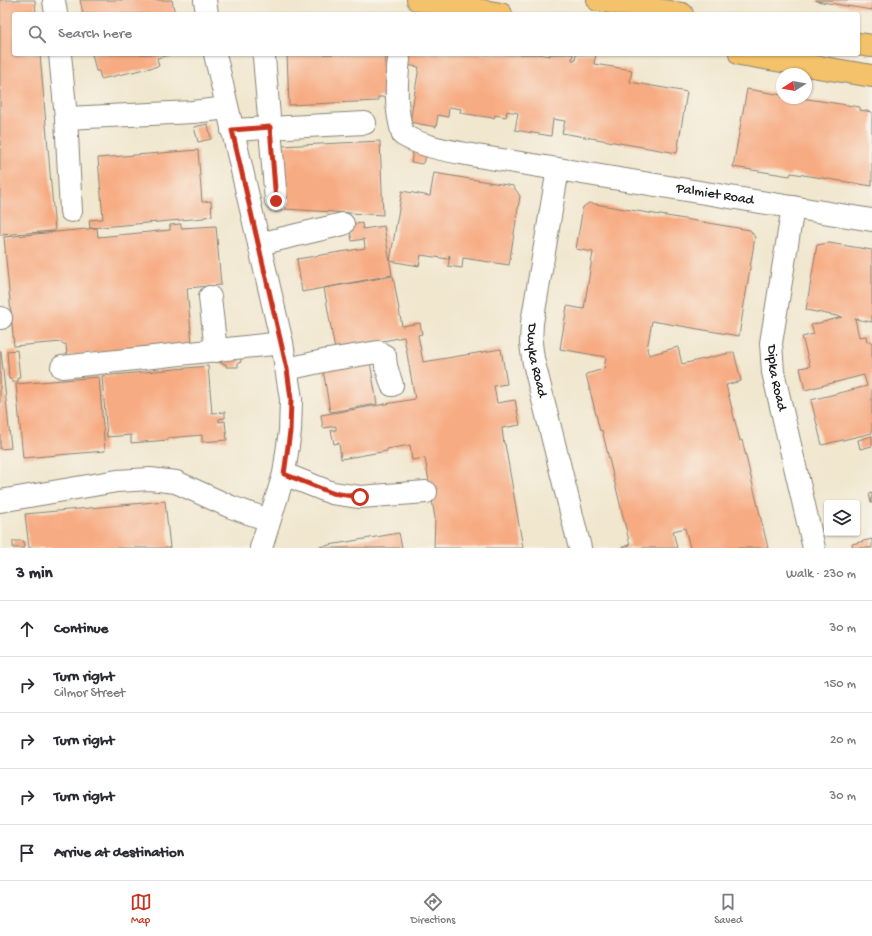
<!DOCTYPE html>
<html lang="en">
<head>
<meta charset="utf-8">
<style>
	body { margin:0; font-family:"Gochi Hand",sans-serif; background:#f7f7f7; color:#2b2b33 }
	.controls { position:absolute; right:12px; bottom:12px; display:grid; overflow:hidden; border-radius:4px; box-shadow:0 1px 3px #0004 }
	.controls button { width:36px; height:36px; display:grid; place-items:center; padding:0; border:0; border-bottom:1px solid #e1e1e2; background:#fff; color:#2b2b33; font:20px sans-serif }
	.compass { position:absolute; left:776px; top:68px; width:36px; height:36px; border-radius:50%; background:#fff; box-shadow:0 1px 3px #0004; rotate:259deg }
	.stop { position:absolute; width:12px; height:12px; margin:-9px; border:3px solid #c8321e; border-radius:50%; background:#fff }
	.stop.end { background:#c8321e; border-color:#fff; box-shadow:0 1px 4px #0008 }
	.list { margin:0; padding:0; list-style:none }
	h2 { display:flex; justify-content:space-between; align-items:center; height:52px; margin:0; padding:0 16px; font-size:17px }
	h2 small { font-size:13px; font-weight:400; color:#7c7c81 }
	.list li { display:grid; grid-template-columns:26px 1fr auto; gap:12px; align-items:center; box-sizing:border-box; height:56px; padding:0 16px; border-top:1px solid #e1e1e2 }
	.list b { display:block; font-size:15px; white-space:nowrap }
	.list p { margin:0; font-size:13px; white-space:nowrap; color:#7c7c81 }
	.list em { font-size:13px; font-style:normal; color:#7c7c81 }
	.icon { flex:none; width:22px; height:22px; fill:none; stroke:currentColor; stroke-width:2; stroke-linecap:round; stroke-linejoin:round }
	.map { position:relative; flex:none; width:872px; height:548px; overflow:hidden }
	.search { position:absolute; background:#fff; box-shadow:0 1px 3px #0004; left:12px; right:12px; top:12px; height:44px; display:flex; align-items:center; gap:10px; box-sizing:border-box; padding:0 14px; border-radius:4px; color:#7c7c81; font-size:15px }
	.sheet { height:332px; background:#fff }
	nav { display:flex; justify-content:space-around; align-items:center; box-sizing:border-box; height:56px; border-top:1px solid #e1e1e2; background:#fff; font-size:11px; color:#7c7c81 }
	nav a { display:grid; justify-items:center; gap:2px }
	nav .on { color:#c8321e }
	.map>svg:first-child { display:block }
</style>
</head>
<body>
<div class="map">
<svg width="872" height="548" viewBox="0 0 872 548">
	<rect width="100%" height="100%" fill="#f7f3e8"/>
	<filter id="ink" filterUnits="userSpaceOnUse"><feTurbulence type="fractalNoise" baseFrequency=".025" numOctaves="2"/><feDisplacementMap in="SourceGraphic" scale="8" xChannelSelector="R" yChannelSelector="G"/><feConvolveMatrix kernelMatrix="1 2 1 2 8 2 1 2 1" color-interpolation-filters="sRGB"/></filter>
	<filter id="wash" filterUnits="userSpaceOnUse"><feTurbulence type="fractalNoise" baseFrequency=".012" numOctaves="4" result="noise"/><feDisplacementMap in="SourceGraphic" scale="16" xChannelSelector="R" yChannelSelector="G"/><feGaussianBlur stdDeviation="0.9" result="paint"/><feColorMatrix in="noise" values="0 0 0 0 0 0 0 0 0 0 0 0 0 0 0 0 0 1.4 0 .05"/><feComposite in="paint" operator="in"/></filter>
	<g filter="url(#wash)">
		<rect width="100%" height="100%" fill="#f1e7cf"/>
		<g id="blocks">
			<path fill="#f7ab82" d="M0 0H35L36 14H14V54H40L55 231 0 235Z
				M80 0H172L175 14H83Z
				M816 0H872V10L816 1Z
				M92 54H170V55L157 58 159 66 101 79 99 71H96Z
				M287 54H385L386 97H378V101L289 105Z
				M407 54H538L550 56V54H573L572 60H575L576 54H596L594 64 632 70 630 82 687 92 677 153 562 133 565 121 553 119 551 136 515 130 518 113 507 111 506 117 495 115 494 118 460 113 461 109 449 107 448 117 438 115 436 127 410 122 419 67 405 65Z
				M747 89 782 95V98H801L860 107V110L872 112V186L791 173 790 176 733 167Z
				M208 124 211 139 198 142 194 127Z
				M380 141 383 215 284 209 281 146Z
				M198 150 202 202 211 201 212 216 204 217V218L90 228 89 220 103 219 98 158Z
				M413 151 428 154 422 164 411 162Z
				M434 173 513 186 520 196 509 265 463 258 462 268 448 266 450 256 449 255 448 259 421 255 419 266 390 261 402 191 430 196Z
				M589 203 750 230 755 237 739 336 652 321 647 349 649 355 678 347 682 364 734 352 741 381 726 385 740 441 742 440 768 548H690L685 528 673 531 677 548H619L630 545 602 430 600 431 586 374 604 369 606 357 560 349 567 306 584 309 593 252 576 249 583 207Z
				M362 223 363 229 384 226 392 275 302 292 297 259 365 248 364 239 352 241 349 225Z
				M181 224V228L216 226 221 285 187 288 192 344 67 356 66 344H62V342L14 346 4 237 97 228 98 237 170 230V225Z
				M829 243 872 250V322L855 319 859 337 866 336 867 342 871 341 872 344V433L822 445 811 400 867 386 864 375 805 390 800 368 810 366 802 337 814 334 811 325 842 317 806 310 817 245Z
				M393 276 402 326 420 323 422 334 418 335 423 362 501 349 507 384 494 386 497 403 515 400 520 425 502 428 504 444H505L523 548H434L435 518 425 458 412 460 410 445 387 449V451L341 459 339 443 334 444 331 430H336V426L323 428 321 415 415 399 404 337 335 350 324 288Z
				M17 350 20 378H18V382H12V379H9L7 351Z
				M0 351H1L11 448 0 449Z
				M240 352 241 362 238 363V367H226V364H221V354Z
				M370 362 377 404 330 412 323 369Z
				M208 366 212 413 225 412V418L219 419V422L225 421 227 440 202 442V435L168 438V440L131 443V435L107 437 102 376Z
				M99 377 105 451 23 458 16 384Z
				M872 436V446L860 449 858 440Z
				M872 493V503H871L869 494Z
				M165 501 170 548H29L25 514Z
				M399 533 402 548H318V547Z
				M872 539V548H853L852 544Z
				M13 541H24V548H13Z"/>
		</g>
	</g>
	<g filter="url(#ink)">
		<use href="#blocks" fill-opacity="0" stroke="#868276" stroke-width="1"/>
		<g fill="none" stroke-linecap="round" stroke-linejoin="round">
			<defs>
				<g id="minor">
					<path d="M54 0 56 14"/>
					<path d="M205 0 207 14"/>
					<path d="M60 54 66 118 71 211"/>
					<path d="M215 54 282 343 291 399 290 431 284 474 261 548"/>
					<path d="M264 57 276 201"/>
					<path id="s1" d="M399 59C396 86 395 108 403 135 425 148 452 151 477 156L872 220"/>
					<path d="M66 118 193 112 227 108"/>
					<path d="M232 130 365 123"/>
					<path id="s2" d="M558 169 532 323 531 343 533 359 580 548"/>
					<path id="s3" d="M793 207 771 343 773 372 814 548"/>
					<path d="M259 244 343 224"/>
					<path d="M210 297 216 351"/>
					<path d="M0 318H1"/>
					<path d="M62 367 282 343"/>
					<path d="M287 369 328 360 378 352 385 356 386 366 392 385"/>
					<path d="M284 474 332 493 360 497 426 492"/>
					<path d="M0 501 117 481 150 479 176 482 231 507 269 520"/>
				</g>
				<path id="major" d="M418 0 501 14
					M598 0 682 14
					M858 44 872 46
					M740 54 872 76"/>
			</defs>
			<use href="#minor" stroke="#868276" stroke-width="24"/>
			<use href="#major" stroke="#868276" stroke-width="24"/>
			<use href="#minor" stroke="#fff" stroke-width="22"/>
			<use href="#major" stroke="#f3c26a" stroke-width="22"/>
		</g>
	</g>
	<g fill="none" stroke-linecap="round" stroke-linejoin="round" filter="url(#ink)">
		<path stroke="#c8321e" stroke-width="5" d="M276 201 270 127 232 130 287 369 291 399 290 432 284 474 332 493 360 497"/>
	</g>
	<g text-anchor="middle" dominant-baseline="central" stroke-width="3" stroke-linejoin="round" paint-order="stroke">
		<g font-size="14" fill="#1c1c1c" stroke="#f7f3e8">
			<text stroke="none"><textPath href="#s1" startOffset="395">Palmiet Road</textPath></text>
			<text stroke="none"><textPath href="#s2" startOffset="194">Dwyka Road</textPath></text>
			<text stroke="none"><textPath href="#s3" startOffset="173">Dipka Road</textPath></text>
		</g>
	</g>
</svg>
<div class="controls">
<button><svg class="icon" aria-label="layers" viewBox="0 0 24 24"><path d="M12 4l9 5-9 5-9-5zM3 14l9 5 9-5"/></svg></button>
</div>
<svg class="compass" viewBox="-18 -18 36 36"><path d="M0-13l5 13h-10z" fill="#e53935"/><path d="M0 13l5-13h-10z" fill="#7c7c81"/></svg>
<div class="stop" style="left:360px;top:497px"></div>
<div class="stop end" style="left:276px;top:201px"></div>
<div class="search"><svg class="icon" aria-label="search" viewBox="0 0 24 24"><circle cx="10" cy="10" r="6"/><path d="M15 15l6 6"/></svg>Search here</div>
</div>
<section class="sheet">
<h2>3 min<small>Walk · 230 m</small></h2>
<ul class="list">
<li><svg class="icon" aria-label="ahead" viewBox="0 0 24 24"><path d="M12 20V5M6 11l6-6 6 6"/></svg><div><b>Continue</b></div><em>30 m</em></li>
<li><svg class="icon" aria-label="right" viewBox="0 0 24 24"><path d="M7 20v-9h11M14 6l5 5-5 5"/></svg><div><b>Turn right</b><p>Cilmor Street</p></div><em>150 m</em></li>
<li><svg class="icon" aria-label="right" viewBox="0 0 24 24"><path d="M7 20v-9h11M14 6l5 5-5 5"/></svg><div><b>Turn right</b></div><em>20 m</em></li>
<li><svg class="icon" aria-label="right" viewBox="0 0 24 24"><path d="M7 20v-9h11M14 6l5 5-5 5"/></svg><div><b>Turn right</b></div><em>30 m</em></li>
<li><svg class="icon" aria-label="arrive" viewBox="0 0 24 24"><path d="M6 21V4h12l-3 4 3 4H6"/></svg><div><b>Arrive at destination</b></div></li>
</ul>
</section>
<nav>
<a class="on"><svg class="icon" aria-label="map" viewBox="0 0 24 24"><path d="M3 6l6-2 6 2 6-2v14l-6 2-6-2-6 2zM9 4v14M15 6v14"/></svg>Map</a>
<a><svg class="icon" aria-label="directions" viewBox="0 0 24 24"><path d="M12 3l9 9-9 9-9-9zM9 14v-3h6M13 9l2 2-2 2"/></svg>Directions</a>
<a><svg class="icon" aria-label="saved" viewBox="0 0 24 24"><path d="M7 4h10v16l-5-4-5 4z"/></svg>Saved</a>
</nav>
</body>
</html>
